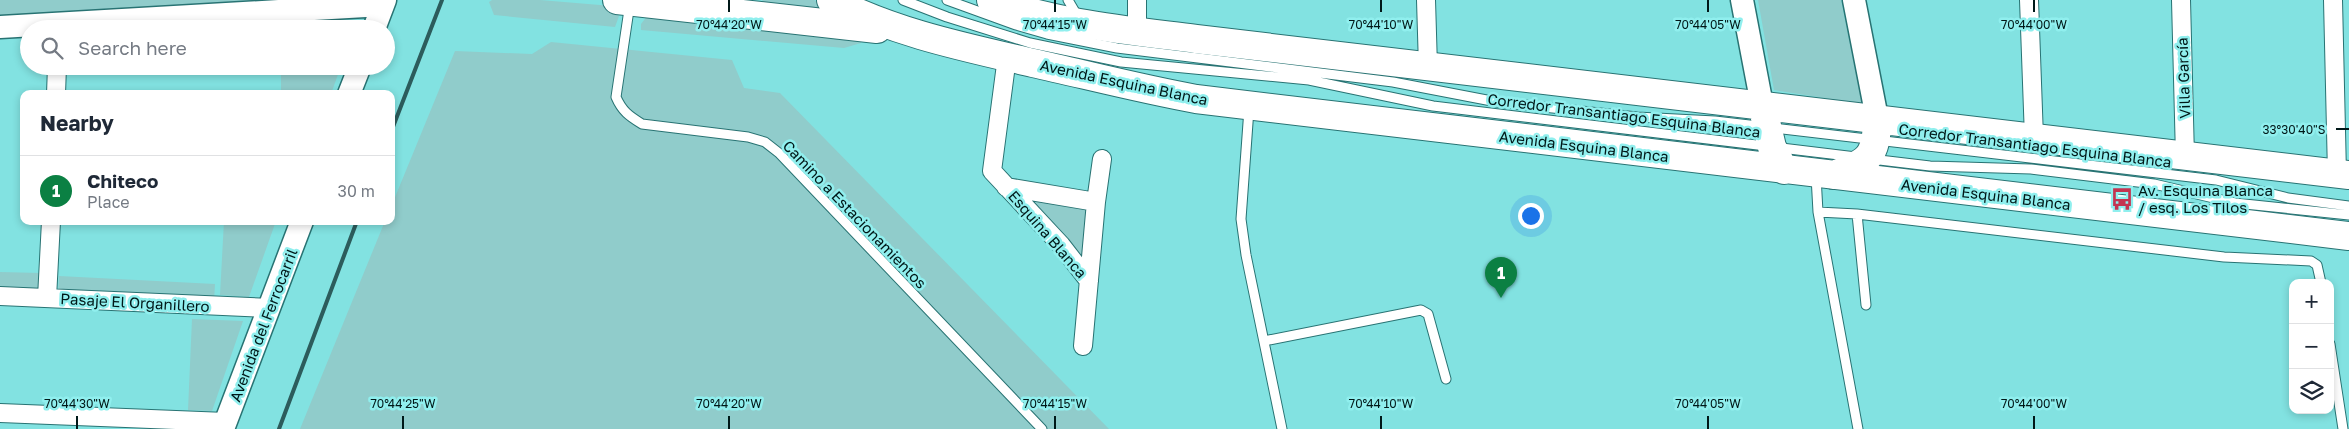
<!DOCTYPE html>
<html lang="en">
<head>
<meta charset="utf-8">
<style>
	body { margin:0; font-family:"Golos Text",sans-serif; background:#f6f6f7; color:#1f2937 }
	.controls { position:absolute; right:15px; bottom:15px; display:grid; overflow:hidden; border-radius:10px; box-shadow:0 2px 8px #0003 }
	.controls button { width:45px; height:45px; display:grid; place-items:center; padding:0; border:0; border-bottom:1px solid #e0e1e3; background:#fff; color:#1f2937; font:25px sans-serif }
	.you { position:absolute; left:1530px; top:215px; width:18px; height:18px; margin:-12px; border:4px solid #fff; border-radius:50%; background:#1a73e8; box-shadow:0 0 0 8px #1a73e833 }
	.badge { display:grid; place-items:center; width:32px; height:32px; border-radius:50%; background:#0b8043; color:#fff; font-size:16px; font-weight:700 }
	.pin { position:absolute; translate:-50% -41px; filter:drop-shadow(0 1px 2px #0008) }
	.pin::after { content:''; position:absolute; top:26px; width:18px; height:15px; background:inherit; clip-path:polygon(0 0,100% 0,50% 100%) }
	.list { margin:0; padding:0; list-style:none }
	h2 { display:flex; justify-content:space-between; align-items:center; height:65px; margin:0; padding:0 20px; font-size:21px }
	h2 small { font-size:16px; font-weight:400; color:#747a83 }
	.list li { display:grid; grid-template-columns:32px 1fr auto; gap:15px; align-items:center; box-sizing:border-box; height:70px; padding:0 20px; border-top:1px solid #e0e1e3 }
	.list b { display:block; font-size:19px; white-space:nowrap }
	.list p { margin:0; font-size:16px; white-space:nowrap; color:#747a83 }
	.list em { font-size:16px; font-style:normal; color:#747a83 }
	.icon { flex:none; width:28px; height:28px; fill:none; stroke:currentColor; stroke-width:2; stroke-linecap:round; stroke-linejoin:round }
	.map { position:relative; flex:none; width:2349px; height:429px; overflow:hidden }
	.search { position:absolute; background:#fff; box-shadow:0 2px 8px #0003; left:20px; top:20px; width:375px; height:55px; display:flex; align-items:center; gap:12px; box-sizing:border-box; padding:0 18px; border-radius:28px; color:#747a83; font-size:19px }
	.panel { position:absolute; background:#fff; box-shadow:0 2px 8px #0003; left:20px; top:90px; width:375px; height:135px; border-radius:10px }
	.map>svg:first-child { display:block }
</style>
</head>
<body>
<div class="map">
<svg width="2349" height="429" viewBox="0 0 2349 429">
	<rect width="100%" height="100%" fill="#82e2e1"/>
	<path fill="#90cccb" d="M0 0H311L0 18Z
		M492 0H540L612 6 619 16 615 27 494 15 489 2Z
		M763 0H814L831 9 828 15 756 5Z
		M1758 0H1841L1862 104 1774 90Z
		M651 11 859 31 861 43 844 48 641 30V24Z
		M551 42 732 60 744 88 780 93 1109 429H300L385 221H391V207L455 51 532 54Z
		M281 66H341L331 94H281Z
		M1024 198 1088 208 1085 264Z
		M224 221H276L249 297 220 295Z
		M0 272 41 273 40 290 0 289Z
		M59 276 215 284 214 302 58 295Z
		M192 319 243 321 212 411 188 410Z"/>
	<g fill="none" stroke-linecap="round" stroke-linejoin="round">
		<defs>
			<path id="service" d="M903 0 947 17 1030 43 1121 62 1309 80 1433 106 1856 157
				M947 0 1016 25 1047 34 1117 48 1393 82 1497 102 1637 117 1715 121 2216 180 2288 198 2349 206
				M1068 0 1078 17
				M630 3 616 97C622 111 629 116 642 124L748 137 765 142 779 153 1042 429
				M1249 109 1241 219 1246 255 1282 429
				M1871 159 1930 166 2031 169 2154 184 2235 203 2349 215
				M1816 176 1818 212 1858 429
				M1818 212 1857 214 2224 257 2311 261 2317 265 2321 283
				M1857 214 1866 305
				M1264 341 1421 310 1428 314 1446 379
				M2330 344 2343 429"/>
			<path id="minor" d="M1137 0V31
				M1426 0 1428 67
				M2029 0 2034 138
				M2181 0 2185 157
				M2333 0 2337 174
				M1007 57 992 171 1061 245 1089 281
				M56 94 57 66
				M1006 187 1096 202
				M0 296 270 308
				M47 298 51 221
				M1083 346 1096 202 1102 159
				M0 413 226 422"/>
			<path id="tertiary" d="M1742 0 1762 105
				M1854 0 1877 118
				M0 27 383 5
				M374 29 385 0
				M349 94 360 66
				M223 429 302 221"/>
			<path id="primary" d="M617 0 877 29
				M831 0C895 33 964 47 1033 63 1087 75 1141 89 1196 99L2349 236
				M991 0C1057 24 1126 30 1196 39L2349 175
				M1762 105 1772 147 1784 170
				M1833 175C1868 163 1877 157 1877 118"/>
		</defs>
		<use href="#service" stroke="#287373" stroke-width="11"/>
		<use href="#minor" stroke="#287373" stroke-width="20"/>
		<use href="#tertiary" stroke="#287373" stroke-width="25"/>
		<use href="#primary" stroke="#287373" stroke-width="30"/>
		<use href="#service" stroke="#fff" stroke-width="9"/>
		<use href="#minor" stroke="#fff" stroke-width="18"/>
		<use href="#tertiary" stroke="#fff" stroke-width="22"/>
		<use href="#primary" stroke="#fff" stroke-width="28"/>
		<path stroke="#2c5c5c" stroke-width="4" d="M391 132 442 0
			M279 429 357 221"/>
	</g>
	<path fill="none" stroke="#001818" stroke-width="2" d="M729 0V12M1055 0V12M1381 0V12M1708 0V12M2034 0V12M2336 129H2349M77 416V429M403 416V429M729 416V429M1055 416V429M1381 416V429M1708 416V429M2034 416V429"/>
	<defs>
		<symbol id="bus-bare" viewBox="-9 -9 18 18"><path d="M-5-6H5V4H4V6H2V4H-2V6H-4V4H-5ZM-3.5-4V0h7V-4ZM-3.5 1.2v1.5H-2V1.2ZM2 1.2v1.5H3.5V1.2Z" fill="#c43450" stroke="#90efee" stroke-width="2.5" paint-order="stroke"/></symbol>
	</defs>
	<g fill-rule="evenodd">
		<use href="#bus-bare" x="2106" y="183" width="32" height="32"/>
	</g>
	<g text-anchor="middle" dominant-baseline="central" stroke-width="5" stroke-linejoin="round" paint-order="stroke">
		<g font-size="15" fill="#001818" stroke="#90efee">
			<text transform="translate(2183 78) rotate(-92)">Villa García</text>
			<text transform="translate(1124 82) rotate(12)">Avenida Esquina Blanca</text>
			<text transform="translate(1624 115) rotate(7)">Corredor Transantiago Esquina Blanca</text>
			<text transform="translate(2035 145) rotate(7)">Corredor Transantiago Esquina Blanca</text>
			<text transform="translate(1584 146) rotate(7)">Avenida Esquina Blanca</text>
			<text transform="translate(1986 194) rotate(7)">Avenida Esquina Blanca</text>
			<text transform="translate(855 214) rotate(46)">Camino a Estacionamientos</text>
			<text transform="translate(1048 234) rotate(49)">Esquina Blanca</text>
			<text transform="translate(135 302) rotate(3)">Pasaje El Organillero</text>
			<text transform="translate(263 325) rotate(-69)">Avenida del Ferrocarril</text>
		</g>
		<g font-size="15" fill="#001818" stroke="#90efee" text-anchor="start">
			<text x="2138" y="190">Av. Esquina Blanca<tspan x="2138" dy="17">/ esq. Los Tilos</tspan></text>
		</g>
	</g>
	<g font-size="12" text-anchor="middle" fill="#001818" stroke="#90efee" stroke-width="5" stroke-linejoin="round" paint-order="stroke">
		<text x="729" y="29">70°44'20"W</text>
		<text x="1055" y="29">70°44'15"W</text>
		<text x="1381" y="29">70°44'10"W</text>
		<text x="1708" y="29">70°44'05"W</text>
		<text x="2034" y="29">70°44'00"W</text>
		<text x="2294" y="134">33°30'40"S</text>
		<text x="77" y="408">70°44'30"W</text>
		<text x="403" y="408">70°44'25"W</text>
		<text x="729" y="408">70°44'20"W</text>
		<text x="1055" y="408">70°44'15"W</text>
		<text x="1381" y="408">70°44'10"W</text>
		<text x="1708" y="408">70°44'05"W</text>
		<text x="2034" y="408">70°44'00"W</text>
	</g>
</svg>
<div class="controls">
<button>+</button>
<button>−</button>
<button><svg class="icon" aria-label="layers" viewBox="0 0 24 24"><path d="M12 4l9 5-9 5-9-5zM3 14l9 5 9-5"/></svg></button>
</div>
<div class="you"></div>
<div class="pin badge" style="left:1501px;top:298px">1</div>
<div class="search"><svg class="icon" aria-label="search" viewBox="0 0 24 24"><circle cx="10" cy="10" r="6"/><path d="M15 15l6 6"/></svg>Search here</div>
<section class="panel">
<h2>Nearby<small></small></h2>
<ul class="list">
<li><span class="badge">1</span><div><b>Chiteco</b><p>Place</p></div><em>30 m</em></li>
</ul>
</section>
</div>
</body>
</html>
